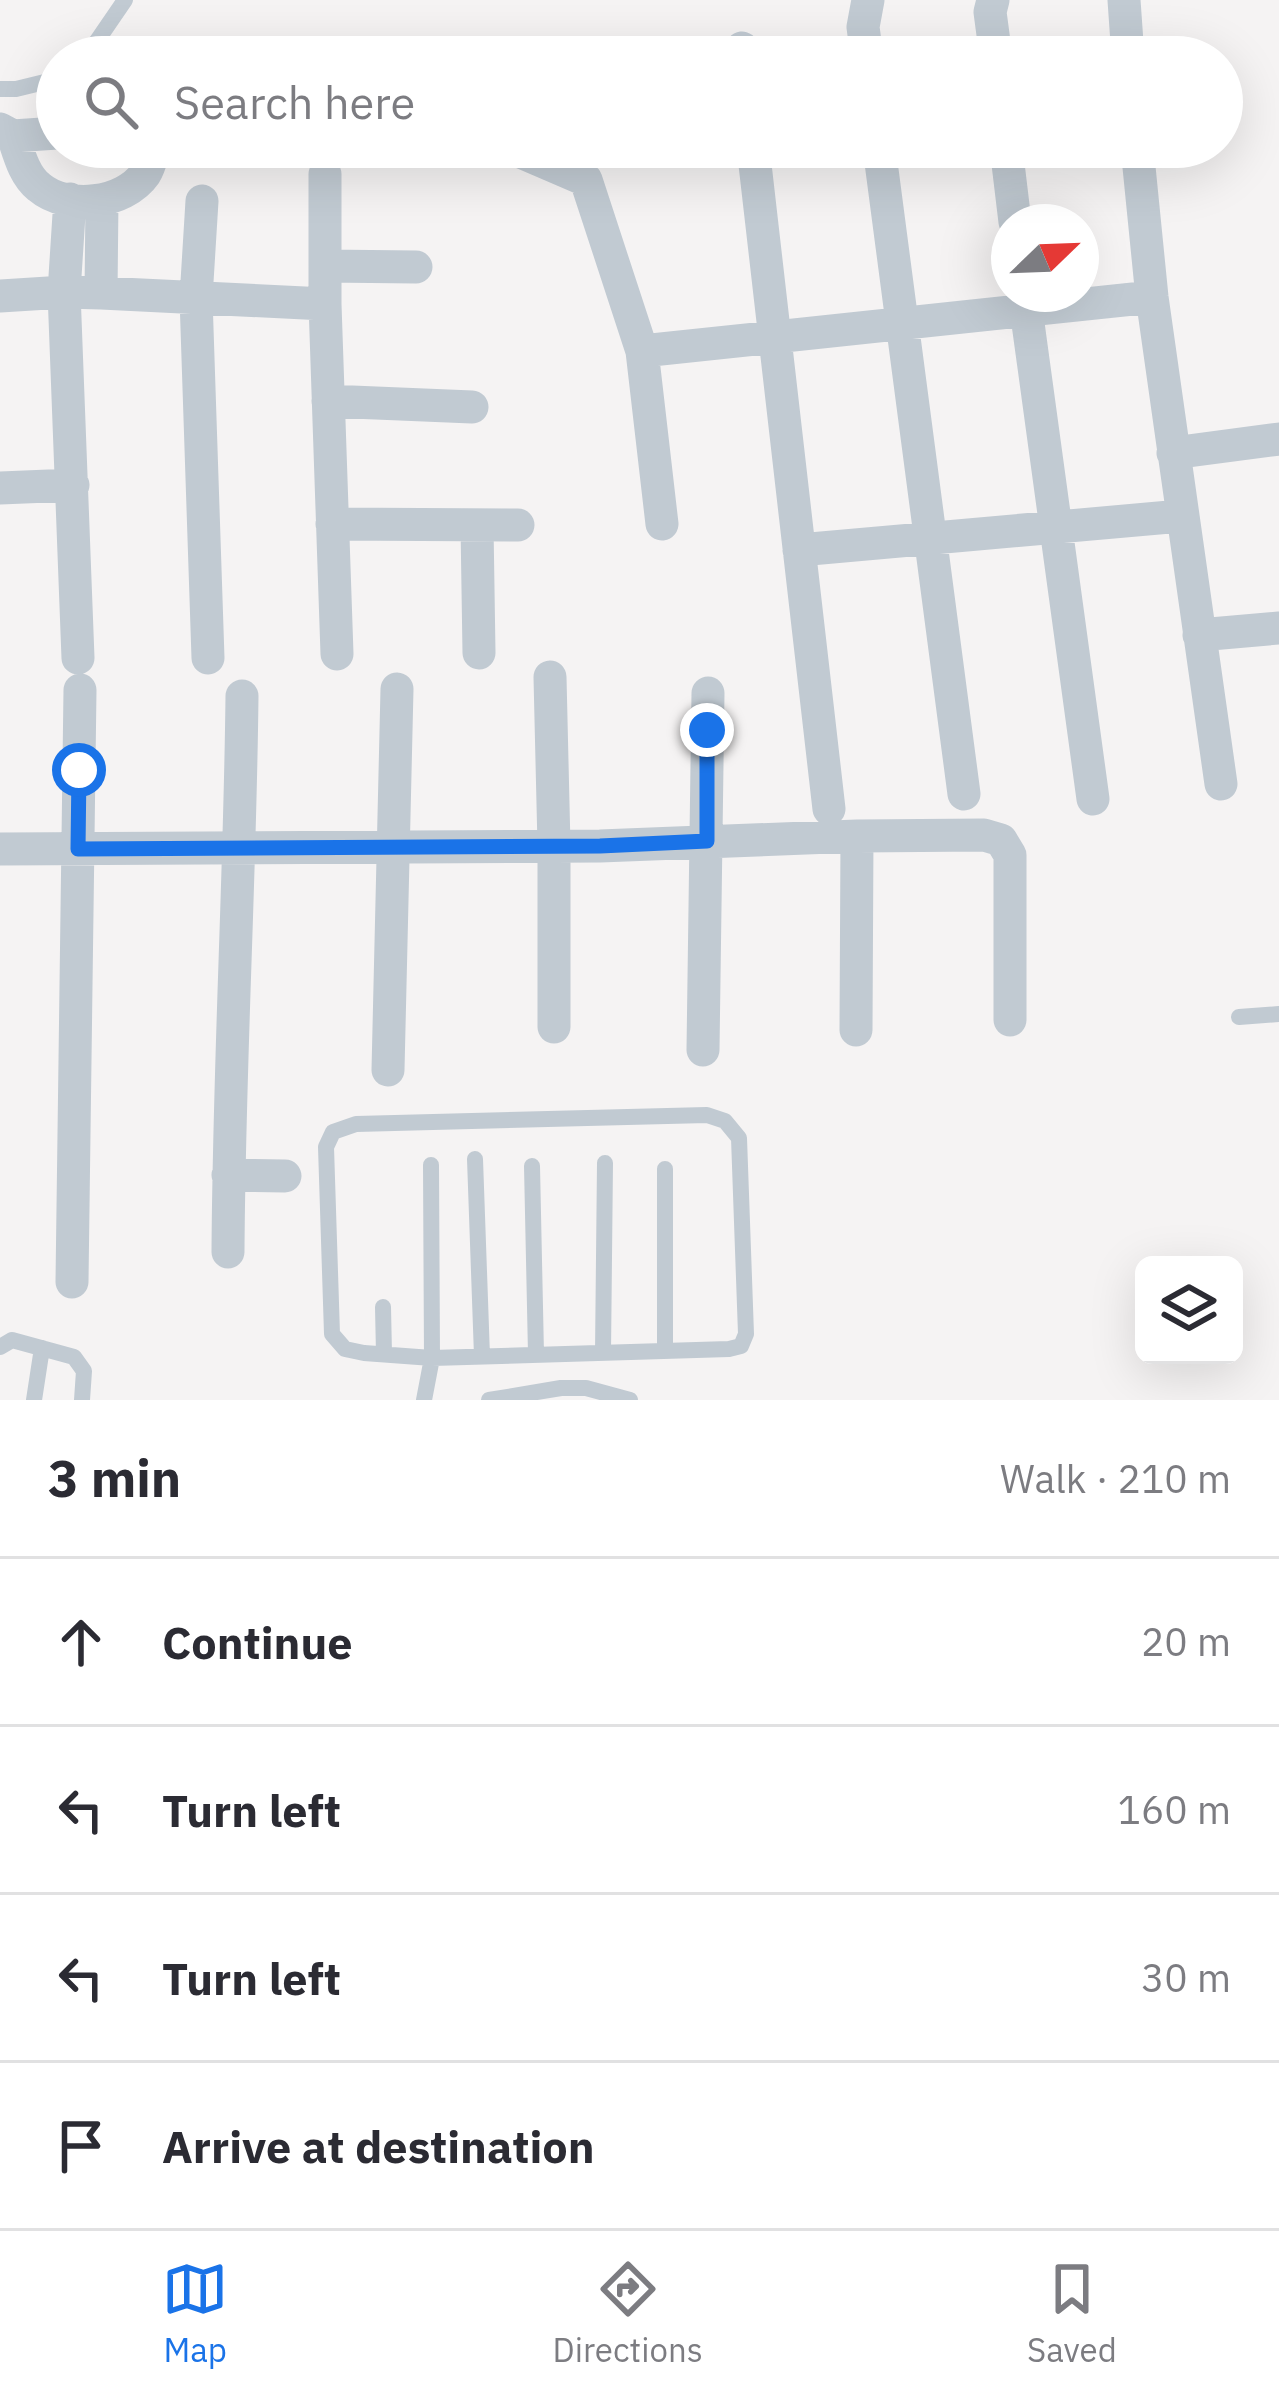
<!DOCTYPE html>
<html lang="en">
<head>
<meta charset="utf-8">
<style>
	body { margin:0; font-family:"IBM Plex Sans",sans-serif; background:#f2f2f3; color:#2b2b33 }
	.controls { position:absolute; right:36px; bottom:36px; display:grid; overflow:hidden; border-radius:18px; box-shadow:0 12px 48px #0002 }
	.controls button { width:108px; height:108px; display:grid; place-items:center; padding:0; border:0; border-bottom:3px solid #e1e1e2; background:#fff; color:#2b2b33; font:60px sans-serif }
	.compass { position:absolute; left:991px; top:204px; width:108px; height:108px; border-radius:50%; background:#fff; box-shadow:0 12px 48px #0002; rotate:67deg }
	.stop { position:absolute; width:36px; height:36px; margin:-27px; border:9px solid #1a73e8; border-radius:50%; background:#fff }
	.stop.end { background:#1a73e8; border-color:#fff; box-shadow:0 3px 12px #0008 }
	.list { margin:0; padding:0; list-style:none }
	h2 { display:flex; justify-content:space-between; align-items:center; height:156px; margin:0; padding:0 48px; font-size:51px }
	h2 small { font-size:39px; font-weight:400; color:#7c7c81 }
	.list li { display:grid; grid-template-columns:78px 1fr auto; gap:36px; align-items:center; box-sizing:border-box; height:168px; padding:0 48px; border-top:3px solid #e1e1e2 }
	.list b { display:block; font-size:45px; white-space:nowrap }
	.list em { font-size:39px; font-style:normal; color:#7c7c81 }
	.icon { flex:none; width:66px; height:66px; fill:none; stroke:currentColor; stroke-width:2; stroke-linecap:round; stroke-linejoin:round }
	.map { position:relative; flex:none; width:1279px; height:1400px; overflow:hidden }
	.search { position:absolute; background:#fff; box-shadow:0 12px 48px #0002; left:36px; right:36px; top:36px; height:132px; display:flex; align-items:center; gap:30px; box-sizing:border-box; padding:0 42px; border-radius:66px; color:#7c7c81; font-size:45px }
	.sheet { height:828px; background:#fff }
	nav { display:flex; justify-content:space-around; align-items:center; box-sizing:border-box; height:168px; border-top:3px solid #e1e1e2; background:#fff; font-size:33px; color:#7c7c81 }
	nav a { display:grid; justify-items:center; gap:6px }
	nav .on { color:#1a73e8 }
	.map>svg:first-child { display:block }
</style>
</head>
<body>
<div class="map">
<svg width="1279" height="1400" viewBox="0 0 1279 1400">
	<rect width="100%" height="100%" fill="#f5f3f3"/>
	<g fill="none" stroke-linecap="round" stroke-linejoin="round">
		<path stroke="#c1cad2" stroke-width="16" d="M86 57 125 0
			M0 89H16L57 79
			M1239 1017 1279 1014
			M707 1115 725 1121 739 1138 746 1334 741 1346 729 1349 432 1358 364 1353 345 1349 332 1334 326 1147 333 1132 356 1124Z
			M475 1159 482 1356
			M532 1166 536 1354
			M383 1307 384 1354
			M0 1347 12 1340 74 1357 84 1371 82 1400
			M665 1351V1169
			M603 1353 605 1163
			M34 1400 42 1348
			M424 1400 432 1358 431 1165
			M489 1400 561 1388H586L630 1400"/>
		<path stroke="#c1cad2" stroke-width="33" d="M993 0 990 12 996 57
			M1124 0 1128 57
			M742 48 743 57
			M867 57 863 27 868 0
			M0 129 13 136 57 133
			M13 136C19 154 24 175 39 187 67 211 124 204 145 174 150 166 152 156 155 147
			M509 147 586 180 642 351 1152 297
			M753 147 829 809
			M879 147 964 794
			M1006 147 1015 222
			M1137 147 1152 297 1221 784
			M325 174V304L337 654
			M70 199 64 292 78 658
			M202 201 196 298 208 658
			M325 266 416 267
			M101 293 102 200
			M1024 294 1093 799
			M0 296 64 292 101 293 325 304
			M642 351 662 524
			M328 401 472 407
			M1173 453 1279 439
			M0 488 73 485
			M332 524 518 525
			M477 525 479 653
			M799 550 1181 516
			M1199 635 1279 628
			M550 677 554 846V1027
			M0 849 600 846 857 836 984 835 1001 840 1010 855V1020
			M856 1030 857 836
			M703 1050 708 693
			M388 1070 397 689
			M228 1175 285 1176
			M228 1252C229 1066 240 881 242 696
			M72 1282 80 690"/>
	</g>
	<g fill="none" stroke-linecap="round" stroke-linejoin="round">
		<path stroke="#1a73e8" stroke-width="15" d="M79 770 78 849 600 846 707 841V730"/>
	</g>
</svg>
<div class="controls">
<button><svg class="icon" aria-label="layers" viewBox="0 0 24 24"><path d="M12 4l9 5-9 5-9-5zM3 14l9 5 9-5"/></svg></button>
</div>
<svg class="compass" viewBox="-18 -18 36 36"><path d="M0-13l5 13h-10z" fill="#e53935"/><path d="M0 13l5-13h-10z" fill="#7c7c81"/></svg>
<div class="stop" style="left:79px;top:770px"></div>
<div class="stop end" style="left:707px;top:730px"></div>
<div class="search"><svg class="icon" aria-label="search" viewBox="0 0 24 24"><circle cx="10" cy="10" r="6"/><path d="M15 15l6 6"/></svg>Search here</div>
</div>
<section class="sheet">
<h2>3 min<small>Walk · 210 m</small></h2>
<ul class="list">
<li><svg class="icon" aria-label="ahead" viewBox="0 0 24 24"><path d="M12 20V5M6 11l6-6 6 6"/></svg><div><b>Continue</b></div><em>20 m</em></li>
<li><svg class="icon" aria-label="left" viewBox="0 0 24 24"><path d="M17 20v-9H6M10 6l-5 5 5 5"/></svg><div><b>Turn left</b></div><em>160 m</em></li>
<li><svg class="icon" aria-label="left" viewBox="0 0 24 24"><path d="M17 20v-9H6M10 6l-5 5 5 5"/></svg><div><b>Turn left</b></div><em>30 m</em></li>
<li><svg class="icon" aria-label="arrive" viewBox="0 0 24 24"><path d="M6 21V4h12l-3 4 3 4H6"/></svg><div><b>Arrive at destination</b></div></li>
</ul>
</section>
<nav>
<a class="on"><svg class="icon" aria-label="map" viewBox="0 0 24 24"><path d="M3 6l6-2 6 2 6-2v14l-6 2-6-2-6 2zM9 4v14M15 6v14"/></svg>Map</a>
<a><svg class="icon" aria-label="directions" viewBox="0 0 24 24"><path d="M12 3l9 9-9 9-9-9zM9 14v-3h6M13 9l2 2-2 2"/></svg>Directions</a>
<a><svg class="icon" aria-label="saved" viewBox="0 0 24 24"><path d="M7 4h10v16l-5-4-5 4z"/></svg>Saved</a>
</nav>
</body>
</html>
